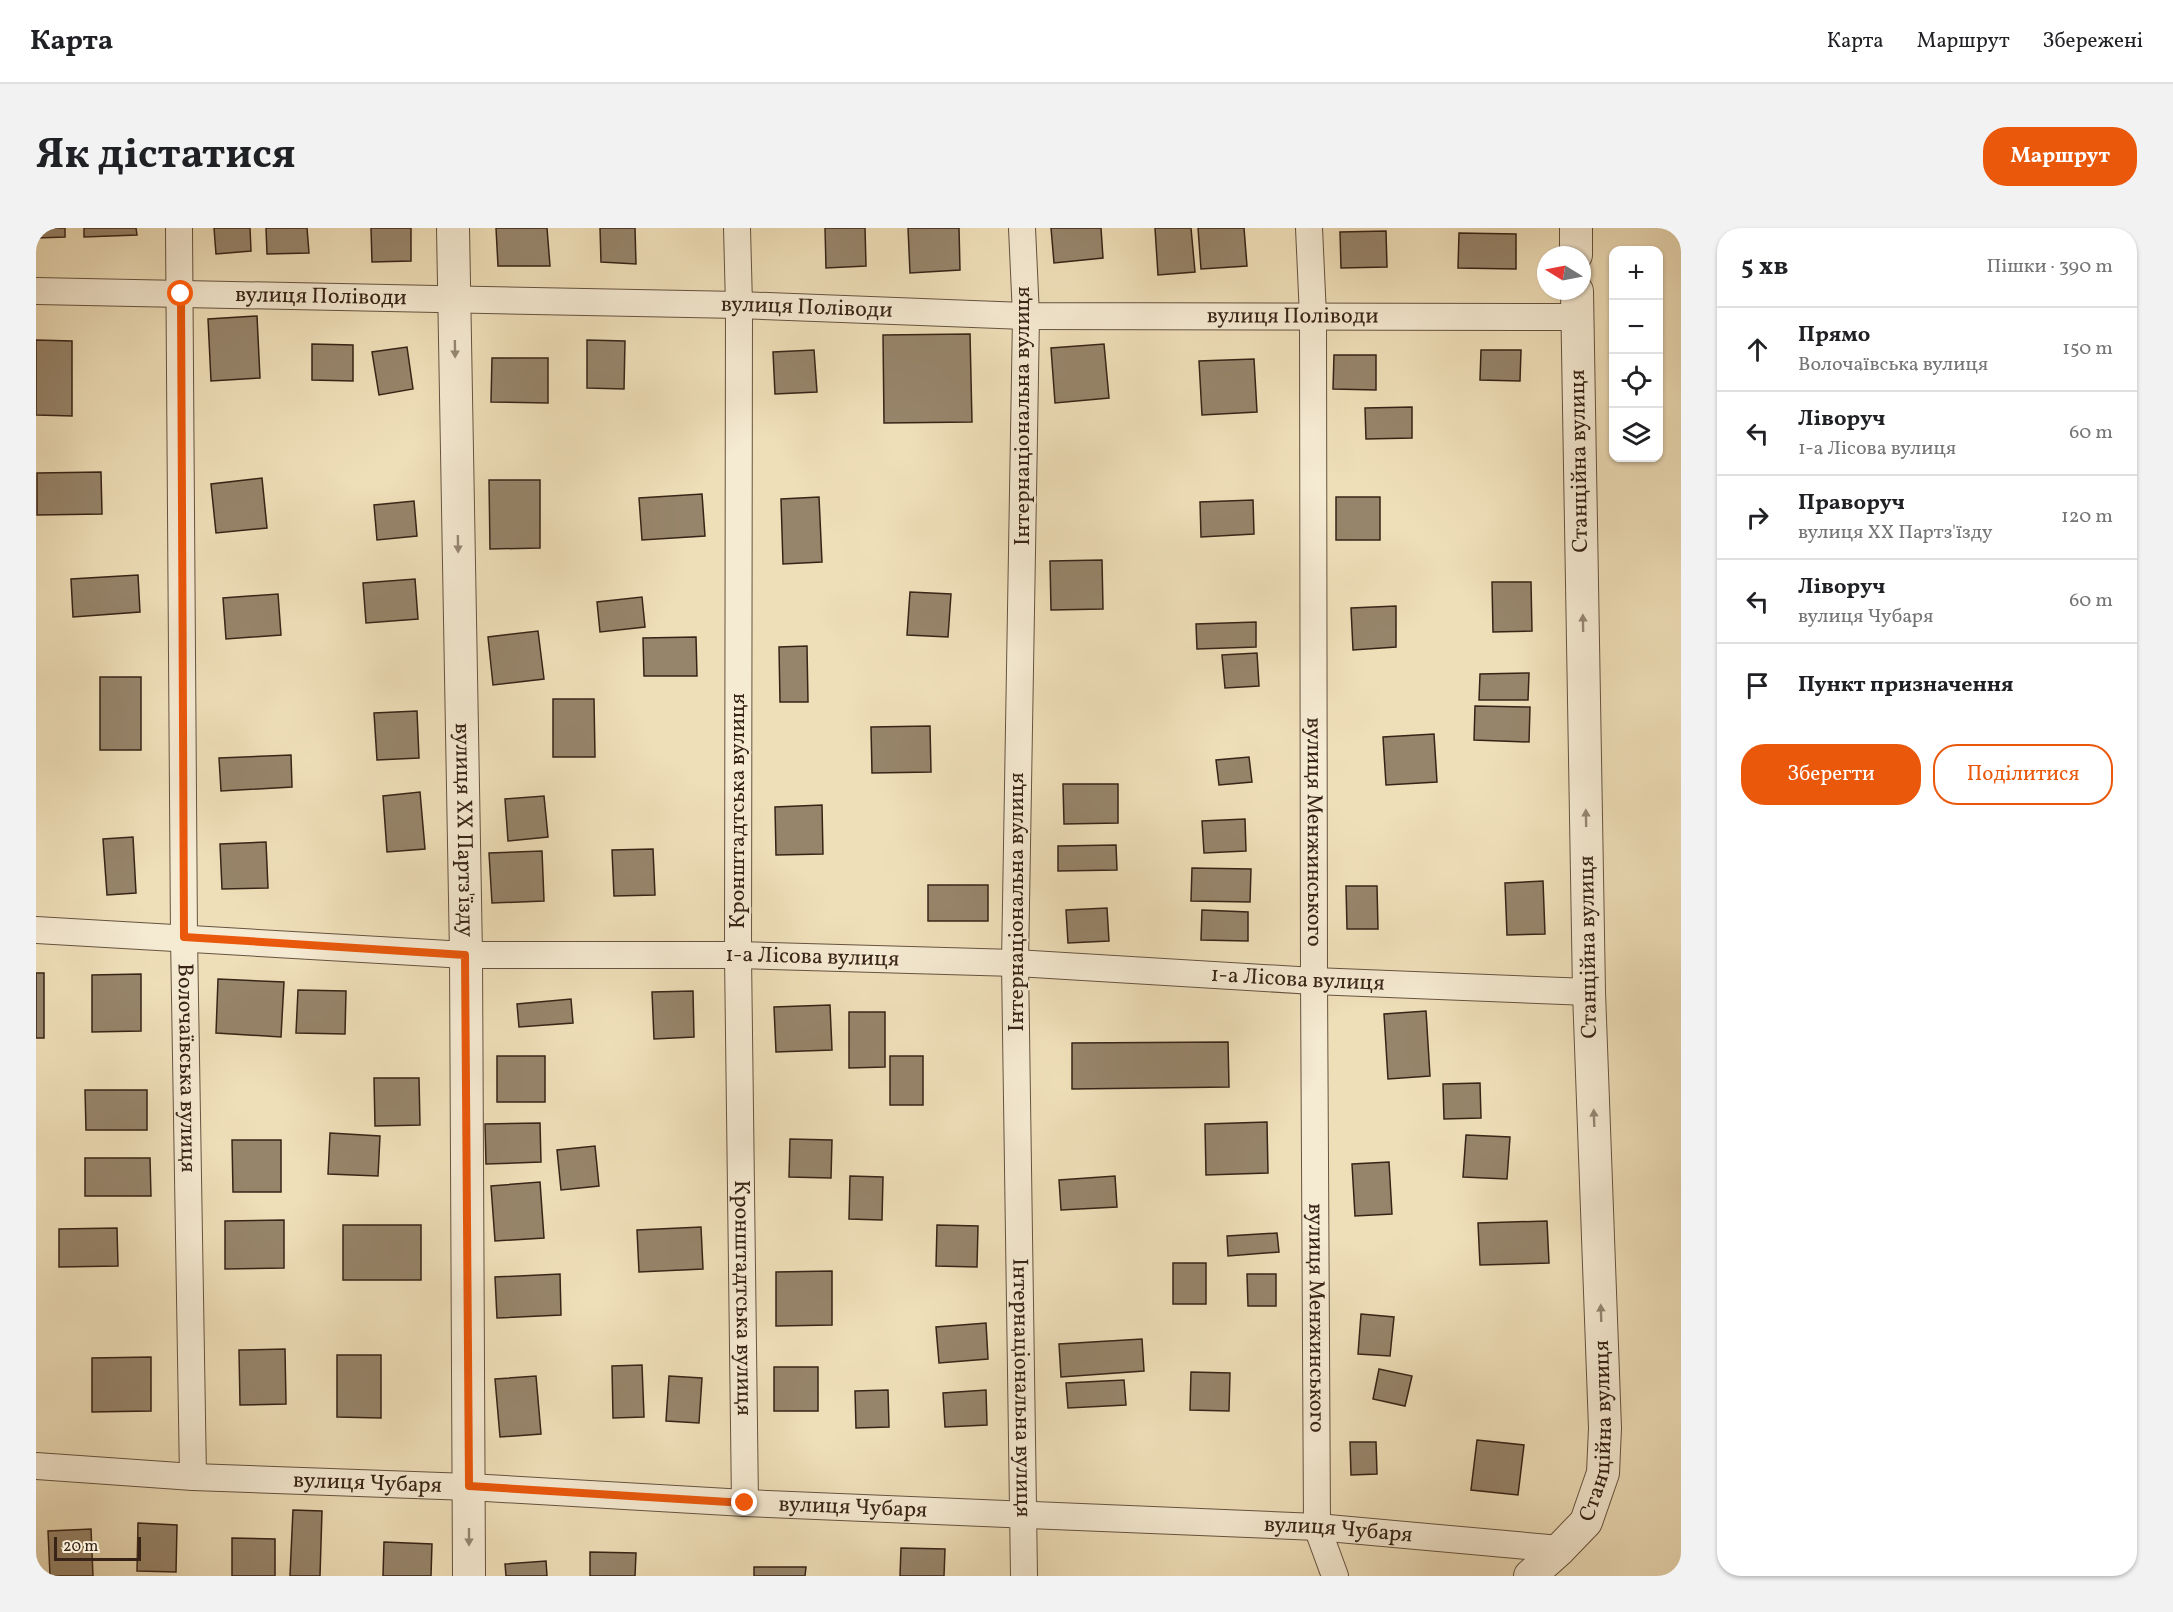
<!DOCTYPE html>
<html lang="uk">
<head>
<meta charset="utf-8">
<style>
	body { margin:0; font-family:Vollkorn,serif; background:#f2f2f2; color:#202124 }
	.controls { position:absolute; right:18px; top:18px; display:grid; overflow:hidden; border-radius:12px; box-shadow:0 2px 4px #0004 }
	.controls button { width:54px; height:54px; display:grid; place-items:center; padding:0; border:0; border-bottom:2px solid #e0e0e0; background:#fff; color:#202124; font:30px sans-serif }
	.compass { position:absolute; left:1501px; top:18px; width:54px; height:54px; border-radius:50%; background:#fff; box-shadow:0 2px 4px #0004; rotate:280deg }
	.scale { position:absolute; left:18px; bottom:15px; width:87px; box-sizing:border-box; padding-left:6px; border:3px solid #382417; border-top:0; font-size:16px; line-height:21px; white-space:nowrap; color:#382417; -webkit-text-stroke:4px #f5ead2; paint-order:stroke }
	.stop { position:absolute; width:18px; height:18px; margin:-14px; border:4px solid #ea580c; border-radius:50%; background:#fff }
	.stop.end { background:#ea580c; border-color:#fff; box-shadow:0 2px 6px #0008 }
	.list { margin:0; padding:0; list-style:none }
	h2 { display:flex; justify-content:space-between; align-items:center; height:78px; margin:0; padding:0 24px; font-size:26px }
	h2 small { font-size:20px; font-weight:400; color:#757577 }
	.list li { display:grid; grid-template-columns:39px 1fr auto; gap:18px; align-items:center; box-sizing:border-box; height:84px; padding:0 24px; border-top:2px solid #e0e0e0 }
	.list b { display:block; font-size:22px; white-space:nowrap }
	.list p { margin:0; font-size:20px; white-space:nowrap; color:#757577 }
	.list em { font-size:20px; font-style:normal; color:#757577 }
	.actions { display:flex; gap:12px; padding:18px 24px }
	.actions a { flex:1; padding:14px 0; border:2px solid #ea580c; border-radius:24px; text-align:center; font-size:21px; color:#ea580c }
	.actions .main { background:#ea580c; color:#fff }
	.icon { flex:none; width:33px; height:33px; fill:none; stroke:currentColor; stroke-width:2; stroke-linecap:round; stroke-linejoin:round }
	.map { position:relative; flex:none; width:1645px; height:1348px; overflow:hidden; border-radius:24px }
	header { display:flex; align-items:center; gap:36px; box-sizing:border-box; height:84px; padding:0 30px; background:#fff; border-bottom:2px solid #e0e0e0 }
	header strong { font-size:28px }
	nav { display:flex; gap:33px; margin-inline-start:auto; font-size:21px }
	.intro { display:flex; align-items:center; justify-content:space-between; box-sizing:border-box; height:144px; padding:0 36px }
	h1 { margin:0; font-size:42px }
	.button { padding:15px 27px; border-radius:24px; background:#ea580c; color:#fff; font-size:21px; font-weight:700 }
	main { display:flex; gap:36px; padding:0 36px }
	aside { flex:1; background:#fff; border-radius:24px; box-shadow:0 2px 4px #0004 }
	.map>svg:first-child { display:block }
</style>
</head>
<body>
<header>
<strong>Карта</strong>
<nav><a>Карта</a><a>Маршрут</a><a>Збережені</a></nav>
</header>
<div class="intro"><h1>Як дістатися</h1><a class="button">Маршрут</a></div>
<main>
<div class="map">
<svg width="1645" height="1348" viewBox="0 0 1645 1348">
	<rect width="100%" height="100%" fill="#efdfb9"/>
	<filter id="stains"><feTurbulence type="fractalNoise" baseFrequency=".00333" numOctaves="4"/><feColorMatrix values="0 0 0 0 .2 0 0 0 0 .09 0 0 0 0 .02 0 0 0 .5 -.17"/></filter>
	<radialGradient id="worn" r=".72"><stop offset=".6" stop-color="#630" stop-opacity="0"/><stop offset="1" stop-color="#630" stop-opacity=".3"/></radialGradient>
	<path fill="#97856b" stroke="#382417" stroke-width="1.5" d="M0 0H29V9L0 10Z
		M48 0H100L101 7 48 9Z
		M178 0H214L215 23 180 26Z
		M230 0H271L273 25 231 26Z
		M335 0H375V33L336 34Z
		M460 0H511L514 38H462Z
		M564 0H599L600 36 565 34Z
		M789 0H829L830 38 790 40Z
		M872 0H923L924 42 874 45Z
		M1015 0H1065L1067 30 1018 35Z
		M1119 0H1155L1159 44 1122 47Z
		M1162 0H1208L1211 38 1165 41Z
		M1350 3 1351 39 1305 40 1304 4Z
		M1423 5 1480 6V41L1422 40Z
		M221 88 224 150 175 153 172 91Z
		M934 106 936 194 848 195 847 107Z
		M0 112 36 113V188L0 187Z
		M551 112 589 113 588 161 551 160Z
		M276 116 317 117V153L276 152Z
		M1068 116 1073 170 1019 175 1015 120Z
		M371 119 377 161 343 167 336 124Z
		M778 122 781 164 739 166 737 124Z
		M1445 122H1485L1484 153 1444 152Z
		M1298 127H1340V162L1297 161Z
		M456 130H512V175L455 174Z
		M1218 131 1221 184 1166 187 1163 133Z
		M1376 179V210L1330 211 1329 180Z
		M65 244 66 286 1 287V245Z
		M226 250 231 300 180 305 175 256Z
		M453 252H504V320L454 321Z
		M666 266 669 308 606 312 603 270Z
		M783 269 786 334 747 336 745 271Z
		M1300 269H1344V312H1300Z
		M1217 272 1218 306 1165 309 1164 274Z
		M378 273 381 308 341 312 338 277Z
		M1066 332 1067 381 1015 382 1014 333Z
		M102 347 104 384 37 389 35 351Z
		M379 351 382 391 330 395 327 355Z
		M1456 354H1495L1496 403 1457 404Z
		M874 364 915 366 912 409 871 407Z
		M242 366 245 407 190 411 187 370Z
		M606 369 609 399 564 404 561 374Z
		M1360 378V419L1317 422 1315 380Z
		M1220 394V419L1161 421 1160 396Z
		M502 403 508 451 457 457 452 409Z
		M660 409 661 448H608L607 410Z
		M771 418 772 474H744L743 419Z
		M1221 425 1223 458 1189 460 1186 427Z
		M1493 445 1492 472H1443L1444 446Z
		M64 449H105V522H64Z
		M517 471H558L559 529H517Z
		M1439 478 1494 479 1493 514 1438 512Z
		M381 483 383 530 341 532 338 485Z
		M894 498 895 544 836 545 835 499Z
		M1398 506 1401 554 1350 557 1347 509Z
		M255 527 256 559 185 563 183 530Z
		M1213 529 1216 554 1183 557 1180 532Z
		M1027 556H1082V595L1028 596Z
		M384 564 389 621 351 624 347 568Z
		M508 568 512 609 472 613 469 571Z
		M786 577 787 626 740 627 739 579Z
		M1209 591 1210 623 1168 625 1166 593Z
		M97 609 100 665 71 667 67 611Z
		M230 614 232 660 186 661 184 616Z
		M1080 617 1081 642 1022 643V618Z
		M617 621 619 667 578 668 576 622Z
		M506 623 508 673 456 675 453 625Z
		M1156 640 1215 641 1214 674 1155 673Z
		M1507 653 1509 706 1471 707 1469 655Z
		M892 657H952V693H892Z
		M1310 658H1341L1342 701H1311Z
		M1071 680 1073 713 1032 715 1030 682Z
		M1166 682 1212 684V713L1165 712Z
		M0 745H8V810H0Z
		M105 746V803L56 804V747Z
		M182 751 248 754 245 809 180 805Z
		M262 762 310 763 309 806 260 805Z
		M657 763 658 809 618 811 616 764Z
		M535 771 537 795 483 799 481 776Z
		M794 777 796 822 740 824 738 779Z
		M1390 783 1394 848 1352 851 1348 786Z
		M813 784H849V839L813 840Z
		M1192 814 1193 859 1036 861V815Z
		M461 828H509V874H461Z
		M854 828H887V877H854Z
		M338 850H383L384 897 339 898Z
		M1444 855 1445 890 1408 891 1407 856Z
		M49 862H111V902H50Z
		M1231 894 1232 945 1170 947 1169 896Z
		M504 895 505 934 450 936 449 896Z
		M294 905 344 908 342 948 292 946Z
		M1430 907 1474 909 1471 951 1427 949Z
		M754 911 796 912 795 950 753 949Z
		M196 912H245V964H197Z
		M559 918 563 958 525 962 521 922Z
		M49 930H114L115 968H49Z
		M1353 934 1356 986 1319 988 1316 936Z
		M814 948 847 949 846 992 813 991Z
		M1079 948 1081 979 1025 982 1023 952Z
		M504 954 508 1010 459 1013 455 958Z
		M248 992V1040L189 1041V993Z
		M1511 993 1513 1035 1444 1037 1442 995Z
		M307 997H385V1052H307Z
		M901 997 942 998 941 1039 900 1038Z
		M665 999 667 1041 603 1044 601 1002Z
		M81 1000 82 1038 23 1039V1001Z
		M1241 1005 1243 1024 1192 1028 1191 1008Z
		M1137 1035H1170V1076H1137Z
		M796 1043V1097L740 1098V1044Z
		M524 1046 525 1087 461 1090 459 1049Z
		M1211 1046H1240V1078H1212Z
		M1325 1086 1358 1089 1354 1128 1322 1126Z
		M950 1095 952 1131 903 1135 900 1099Z
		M1106 1111 1108 1143 1025 1149 1023 1116Z
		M249 1121 250 1176 204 1177 203 1122Z
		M301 1127H345V1190L301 1189Z
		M115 1129V1183L56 1184V1130Z
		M606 1137 608 1189 577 1190 576 1138Z
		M738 1139H782V1183H738Z
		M1343 1141 1376 1148 1369 1178 1337 1171Z
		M1155 1144 1194 1145 1193 1183 1154 1182Z
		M500 1148 505 1206 464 1209 459 1151Z
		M633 1148 666 1150 663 1195 630 1193Z
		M1088 1152 1090 1177 1032 1180 1030 1155Z
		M852 1162 853 1199 820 1200 819 1163Z
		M950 1162 951 1197 909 1199 907 1165Z
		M1441 1212 1488 1217 1482 1267 1435 1262Z
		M1314 1214H1340L1341 1246 1315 1247Z
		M257 1282 286 1283 284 1348H254Z
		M102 1295 141 1297 140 1344 101 1343Z
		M55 1301 57 1348H14L12 1303Z
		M196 1310 239 1311V1348H196Z
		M348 1314 396 1316 395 1348H347Z
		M865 1320 909 1321 908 1348H864Z
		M554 1324 600 1325 599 1348H554Z
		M510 1333 511 1348H470L469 1336Z
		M718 1339H770L769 1348H718Z"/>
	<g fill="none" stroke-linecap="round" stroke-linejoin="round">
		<defs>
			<g id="minor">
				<path id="s1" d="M143 0 148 709 157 1249"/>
				<path id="s2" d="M701 0 703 77 702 727 709 1275"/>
				<path id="s3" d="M986 0 990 88 979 735 988 1348"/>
				<path id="s4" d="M1273 0 1277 88 1278 753 1281 1299 1299 1348"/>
				<path id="s5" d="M0 63 703 77 990 88 1541 89"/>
				<path id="s6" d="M0 702 430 727H702L979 735 1278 753 1553 764"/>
				<path id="s7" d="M0 1238 157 1249 433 1259 709 1275 1281 1299 1524 1321"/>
			</g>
			<g id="tertiary">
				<path id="s8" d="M417 0 430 727 433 1348"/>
				<path d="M1540 0V27"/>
				<path id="s9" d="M1494 1348 1524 1321 1550 1294 1567 1245 1569 1200 1553 764 1541 63"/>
			</g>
		</defs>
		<use href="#minor" stroke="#665340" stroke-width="28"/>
		<use href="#tertiary" stroke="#665340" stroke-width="34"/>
		<use href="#minor" stroke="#f5ead2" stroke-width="26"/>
		<use href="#tertiary" stroke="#f5ead2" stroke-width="32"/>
	</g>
	<defs><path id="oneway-solid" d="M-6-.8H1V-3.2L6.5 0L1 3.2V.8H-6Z" transform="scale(1.5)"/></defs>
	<g fill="#968774">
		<use href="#oneway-solid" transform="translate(419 121) rotate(89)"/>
		<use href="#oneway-solid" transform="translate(422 316) rotate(89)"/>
		<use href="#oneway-solid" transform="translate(1547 395) rotate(-91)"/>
		<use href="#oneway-solid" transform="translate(1550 590) rotate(-91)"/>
		<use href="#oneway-solid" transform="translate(1558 890) rotate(-92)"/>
		<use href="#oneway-solid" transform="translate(1565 1085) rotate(-92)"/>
		<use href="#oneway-solid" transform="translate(433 1309) rotate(90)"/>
	</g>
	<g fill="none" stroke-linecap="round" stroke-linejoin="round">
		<path stroke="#ea580c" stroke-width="8" d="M145 66 148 709 429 727 433 1258 709 1275"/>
	</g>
	<g text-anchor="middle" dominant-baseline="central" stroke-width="4.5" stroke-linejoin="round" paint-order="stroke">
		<g font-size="22" fill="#382417" stroke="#f5ead2">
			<text stroke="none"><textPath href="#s5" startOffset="285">вулиця Поліводи</textPath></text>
			<text stroke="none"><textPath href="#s5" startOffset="771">вулиця Поліводи</textPath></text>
			<text stroke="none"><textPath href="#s5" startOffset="1257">вулиця Поліводи</textPath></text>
			<text transform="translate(987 188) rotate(-90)">Інтернаціональна вулиця</text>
			<text transform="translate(1544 233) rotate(-91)">Станційна вулиця</text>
			<text transform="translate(702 583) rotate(-90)">Кронштадтська вулиця</text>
			<text stroke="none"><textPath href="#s8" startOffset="602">вулиця XX Партз'їзду</textPath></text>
			<text stroke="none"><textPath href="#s4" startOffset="604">вулиця Менжинського</textPath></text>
			<text transform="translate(981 674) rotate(-90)">Інтернаціональна вулиця</text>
			<text transform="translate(1553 719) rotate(-91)">Станційна вулиця</text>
			<text stroke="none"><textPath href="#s6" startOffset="777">1-а Лісова вулиця</textPath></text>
			<text stroke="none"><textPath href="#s6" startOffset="1263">1-а Лісова вулиця</textPath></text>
			<text stroke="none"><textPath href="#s1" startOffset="840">Волочаївська вулиця</textPath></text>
			<text stroke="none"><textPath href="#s2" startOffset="1070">Кронштадтська вулиця</textPath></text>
			<text stroke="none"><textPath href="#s4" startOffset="1090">вулиця Менжинського</textPath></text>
			<text stroke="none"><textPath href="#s3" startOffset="1160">Інтернаціональна вулиця</textPath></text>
			<text stroke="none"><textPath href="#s9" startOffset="171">Станційна вулиця</textPath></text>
			<text stroke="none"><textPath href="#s7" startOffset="332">вулиця Чубаря</textPath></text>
			<text stroke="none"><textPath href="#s7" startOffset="818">вулиця Чубаря</textPath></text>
			<text stroke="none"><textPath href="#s7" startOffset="1304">вулиця Чубаря</textPath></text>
		</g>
	</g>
	<rect width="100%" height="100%" filter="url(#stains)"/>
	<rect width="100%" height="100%" fill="url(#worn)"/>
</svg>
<div class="controls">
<button>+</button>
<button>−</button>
<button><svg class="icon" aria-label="locate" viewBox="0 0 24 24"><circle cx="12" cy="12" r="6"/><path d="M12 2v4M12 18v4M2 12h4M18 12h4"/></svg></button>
<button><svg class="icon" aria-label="layers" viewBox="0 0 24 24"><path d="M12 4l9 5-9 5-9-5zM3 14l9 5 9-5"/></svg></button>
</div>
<svg class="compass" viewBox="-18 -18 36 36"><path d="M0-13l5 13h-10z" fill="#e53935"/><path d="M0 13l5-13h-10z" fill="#757577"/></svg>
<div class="scale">20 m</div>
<div class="stop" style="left:145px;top:66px"></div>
<div class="stop end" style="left:709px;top:1275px"></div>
</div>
<aside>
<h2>5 хв<small>Пішки · 390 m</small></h2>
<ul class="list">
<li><svg class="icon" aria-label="ahead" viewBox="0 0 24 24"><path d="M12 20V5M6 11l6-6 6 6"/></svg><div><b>Прямо</b><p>Волочаївська вулиця</p></div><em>150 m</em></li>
<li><svg class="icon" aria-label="left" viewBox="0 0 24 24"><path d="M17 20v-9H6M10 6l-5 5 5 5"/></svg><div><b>Ліворуч</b><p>1-а Лісова вулиця</p></div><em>60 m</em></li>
<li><svg class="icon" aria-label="right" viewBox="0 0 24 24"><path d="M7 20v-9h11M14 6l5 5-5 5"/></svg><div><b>Праворуч</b><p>вулиця XX Партз'їзду</p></div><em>120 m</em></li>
<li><svg class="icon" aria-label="left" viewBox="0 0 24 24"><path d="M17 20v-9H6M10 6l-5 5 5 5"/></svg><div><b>Ліворуч</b><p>вулиця Чубаря</p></div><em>60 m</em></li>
<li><svg class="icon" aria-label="arrive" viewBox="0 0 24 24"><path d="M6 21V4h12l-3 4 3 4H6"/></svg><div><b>Пункт призначення</b></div></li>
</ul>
<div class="actions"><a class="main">Зберегти</a><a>Поділитися</a></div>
</aside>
</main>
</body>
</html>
